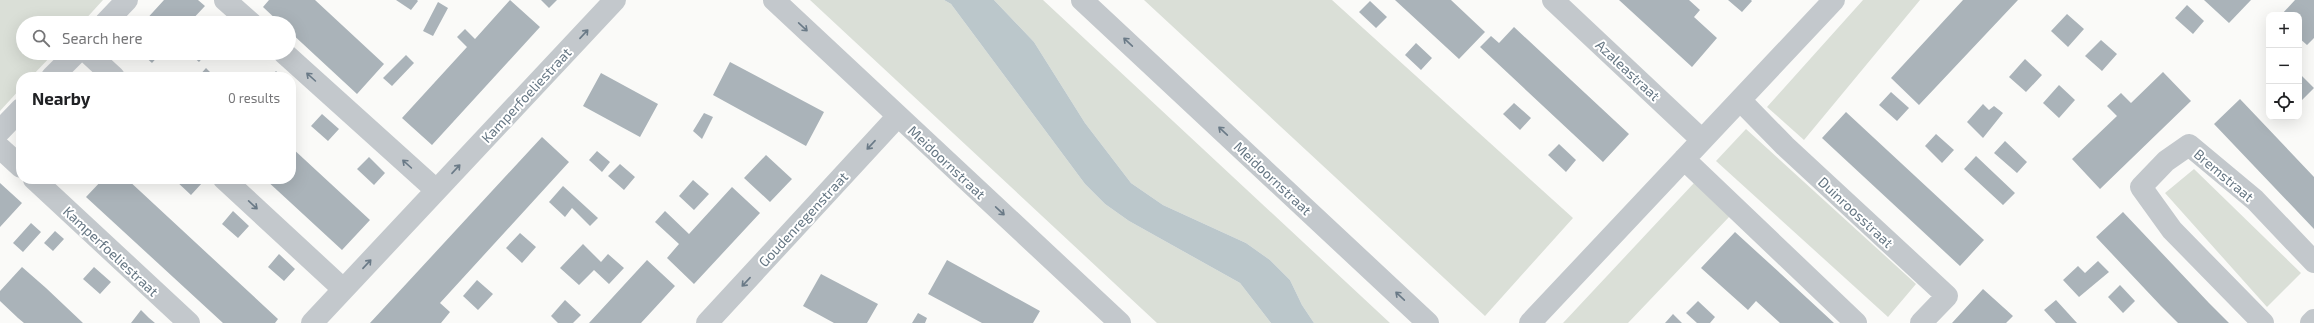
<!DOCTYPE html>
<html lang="en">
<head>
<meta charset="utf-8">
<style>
	body { margin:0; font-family:"Exo 2",sans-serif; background:#f6f6f6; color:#202124 }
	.controls { position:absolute; right:12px; top:12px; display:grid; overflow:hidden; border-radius:8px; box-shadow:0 4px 16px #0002 }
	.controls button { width:36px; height:36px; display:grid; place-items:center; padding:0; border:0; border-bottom:1px solid #e0e0e0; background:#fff; color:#202124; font:20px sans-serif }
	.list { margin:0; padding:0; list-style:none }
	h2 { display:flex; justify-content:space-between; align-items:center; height:52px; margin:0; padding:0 16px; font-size:17px }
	h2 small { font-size:13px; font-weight:400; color:#757577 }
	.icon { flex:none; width:22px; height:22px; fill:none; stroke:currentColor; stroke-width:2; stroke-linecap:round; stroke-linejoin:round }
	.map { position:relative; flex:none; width:2314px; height:323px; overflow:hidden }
	.search { position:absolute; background:#fff; box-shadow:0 4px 16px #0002; left:16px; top:16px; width:280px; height:44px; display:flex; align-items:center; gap:10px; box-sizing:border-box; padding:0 14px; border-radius:22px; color:#757577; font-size:15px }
	.panel { position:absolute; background:#fff; box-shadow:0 4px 16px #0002; left:16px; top:72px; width:280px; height:112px; border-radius:16px }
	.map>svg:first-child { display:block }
</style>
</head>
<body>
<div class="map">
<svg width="2314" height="323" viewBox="0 0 2314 323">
	<rect width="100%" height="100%" fill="#fafaf8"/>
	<path fill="#dadfd7" d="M0 0H103L82 23H23V53H54L31 77H21V88L0 111Z
		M810 0H944L951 4 1085 184 1105 204 1129 221 1240 283 1271 323H1157Z
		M994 0H1043L1390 323H1314L1302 305 1290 280 1270 260 1246 243 1163 205 1131 183 1085 123 1034 42Z
		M1144 0H1332L1573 218 1485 316Z
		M1863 0H1920L1804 140 1767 107Z
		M1746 129 1916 284 1888 317 1716 161Z
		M2194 169 2301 273 2267 307 2165 193Z
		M1694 183 1730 216 1628 323H1563Z"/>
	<path fill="#bbc7cb" d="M944 0H994L1034 42 1085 123 1131 183 1163 205 1246 243 1270 260 1290 280 1302 305 1314 323H1271L1240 283 1129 221 1105 204 1085 184 951 4Z"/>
	<path fill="#aab3b9" d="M164 0H198L205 6 189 23H143Z
		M269 0H315L384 64 357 94 289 31V23H280L263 7Z
		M396 0H417L418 1 411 10Z
		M510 0 540 27 432 145 402 118 467 47 457 37 465 29 475 39Z
		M541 0H557L549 8Z
		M1395 0H1451L1485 32 1459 59Z
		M1619 0H1689L1700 10 1694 17 1717 38 1692 67Z
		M1728 0H1751L1752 1 1742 12Z
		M1963 0H2018L1919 105 1891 78Z
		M2204 0H2251L2229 23Z
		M2295 0H2314V38L2307 45 2299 38V15H2281Z
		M1370 1 1387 17 1376 28 1359 12Z
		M438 2 448 8 433 36 423 31Z
		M2187 5 2204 21 2193 34 2175 18Z
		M2067 14 2084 29 2068 47 2051 31Z
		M1514 27 1629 134 1603 162 1480 47 1491 36 1499 43Z
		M2101 40 2117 54 2102 71 2085 56Z
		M1416 43 1432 58 1421 70 1405 55Z
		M141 53H161L152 63Z
		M189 53H207L199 62Z
		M406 55 414 63 392 86 383 78Z
		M2025 59 2042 75 2026 92 2009 77Z
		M730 62 824 112 806 146 713 95Z
		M206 68 215 77H198Z
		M276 71 282 77H270Z
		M2163 72 2191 101 2100 189 2072 159 2117 116 2107 106 2121 93 2131 103Z
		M601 73 658 104 640 137 583 106Z
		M2299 73 2314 88 2301 101 2299 99Z
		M2059 85 2075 100 2059 118 2043 103Z
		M1891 92 1909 108 1897 121 1879 105Z
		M2240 99 2314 177V229L2214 124Z
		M1514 103 1531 118 1520 130 1503 114Z
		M1983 104 1989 110 1994 106 2003 113 1983 138 1967 122Z
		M1846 112 1984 240 1960 266 1822 138Z
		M704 113 713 117 702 139 693 131Z
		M322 114 339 129 328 141 311 126Z
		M1936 134 1954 150 1942 163 1925 146Z
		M542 137 569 162 440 303 450 312 441 323H370Z
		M2005 141 2027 162 2017 173 1994 153Z
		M1559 144 1576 160 1566 172 1548 155Z
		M291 147 370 220 342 250 265 179H291Z
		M597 151 610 162 602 172 589 160Z
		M766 155 792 179 770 202 744 178Z
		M1976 156 2015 193 2003 205 1964 169Z
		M369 157 385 173 374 185 357 169Z
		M620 164 635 177 624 190 608 176Z
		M103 179H127L278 319 275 323H223L86 197Z
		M176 179H198L202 183 191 195 175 180Z
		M693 180 709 194 694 210 679 196Z
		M0 183 22 203 0 227Z
		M563 186 598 218 590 226 572 208 565 217 549 202Z
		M732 187 760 213 694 284 667 258 679 244 655 222 665 211 689 234Z
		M233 211 249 226 238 238 222 224Z
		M2123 212 2209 303 2229 323H2178L2161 306 2096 237Z
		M31 223 41 232 23 252 13 243Z
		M55 231 64 239 53 251 44 243Z
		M1735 232 1781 274 1834 323H1780L1756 301 1748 310 1701 268Z
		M520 233 536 247 522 263 506 248Z
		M583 244 601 262 608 254 624 268 609 284 594 270 579 285 560 268Z
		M279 254 295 269 284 281 268 267Z
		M647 260 675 286 653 310 641 323H589Z
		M947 260 1040 311 1033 323H982L928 294Z
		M2098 261 2109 272 2079 297 2063 280 2078 266 2085 273Z
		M22 267 46 288 83 323H24L18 318 0 301V291Z
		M94 267 111 282 100 294 83 279Z
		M821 274 878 304 867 323H834L803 306Z
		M477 280 493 294 478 310 463 296Z
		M2120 285 2135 301 2123 313 2108 297Z
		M1983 289 2013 316 2006 323H1952Z
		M565 300 581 315 573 323H558L551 316Z
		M2056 300 2077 323H2056L2044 310Z
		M1698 301 1715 317 1710 323H1697L1686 313Z
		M141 310 149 318 155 323H131Z
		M918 313 927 318 925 323H912Z
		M1673 314 1682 323H1665Z"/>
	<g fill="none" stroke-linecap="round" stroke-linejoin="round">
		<path stroke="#c3c8cc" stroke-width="22" d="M225 0 251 23
			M774 0 1120 323
			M1082 0 1428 323
			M1553 0 1702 140
			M105 23 127 0
			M88 53 114 77
			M284 53 436 190
			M52 77 76 53
			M1740 100 1785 146 1947 296 1921 323
			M0 131 21 109
			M0 148 21 167
			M1684 159 1856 323
			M34 179 189 323
			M224 179 343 289
			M312 323 615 0
			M707 323 898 116
			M1530 323 1834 0
			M2263 323 2172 230 2141 187 2166 161 2189 145 2255 200 2314 262
			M2311 323 2314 320"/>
	</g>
	<defs><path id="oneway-shaft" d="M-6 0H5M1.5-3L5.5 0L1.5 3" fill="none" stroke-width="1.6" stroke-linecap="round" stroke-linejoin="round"/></defs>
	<g stroke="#6a7a87">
		<use href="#oneway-shaft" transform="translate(803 27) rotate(43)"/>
		<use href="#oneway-shaft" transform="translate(584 34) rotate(-47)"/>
		<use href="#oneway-shaft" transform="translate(1128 42) rotate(-137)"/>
		<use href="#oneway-shaft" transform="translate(311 77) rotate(-138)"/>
		<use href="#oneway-shaft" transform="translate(1223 131) rotate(-137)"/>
		<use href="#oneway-shaft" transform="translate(871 145) rotate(133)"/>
		<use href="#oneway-shaft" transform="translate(407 164) rotate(-138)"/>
		<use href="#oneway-shaft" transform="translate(456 169) rotate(-47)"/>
		<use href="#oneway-shaft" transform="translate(253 205) rotate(43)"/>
		<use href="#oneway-shaft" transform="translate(1000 211) rotate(43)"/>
		<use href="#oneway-shaft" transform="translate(367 264) rotate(-47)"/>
		<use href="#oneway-shaft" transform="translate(746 282) rotate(133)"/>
		<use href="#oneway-shaft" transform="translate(1400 296) rotate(-137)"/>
	</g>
	<g text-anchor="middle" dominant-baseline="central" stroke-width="4" stroke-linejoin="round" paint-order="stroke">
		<g font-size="14" fill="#657683" stroke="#fff">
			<text transform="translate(1628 70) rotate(43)">Azaleastraat</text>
			<text transform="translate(526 95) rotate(-47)">Kamperfoeliestraat</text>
			<text transform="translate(947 162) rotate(43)">Meidoornstraat</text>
			<text transform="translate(2224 175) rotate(40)">Bremstraat</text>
			<text transform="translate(1273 178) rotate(43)">Meidoornstraat</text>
			<text transform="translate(1856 212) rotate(43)">Duinroosstraat</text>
			<text transform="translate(803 219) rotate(-47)">Goudenregenstraat</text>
			<text transform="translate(111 251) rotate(43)">Kamperfoeliestraat</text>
		</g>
	</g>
</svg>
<div class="controls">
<button>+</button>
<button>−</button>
<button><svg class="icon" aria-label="locate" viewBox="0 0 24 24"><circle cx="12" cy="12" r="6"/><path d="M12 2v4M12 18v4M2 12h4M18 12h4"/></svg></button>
</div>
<div class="search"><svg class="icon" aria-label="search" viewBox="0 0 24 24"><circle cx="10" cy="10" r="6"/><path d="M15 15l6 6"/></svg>Search here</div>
<section class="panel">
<h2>Nearby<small>0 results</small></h2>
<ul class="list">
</ul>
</section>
</div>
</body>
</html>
